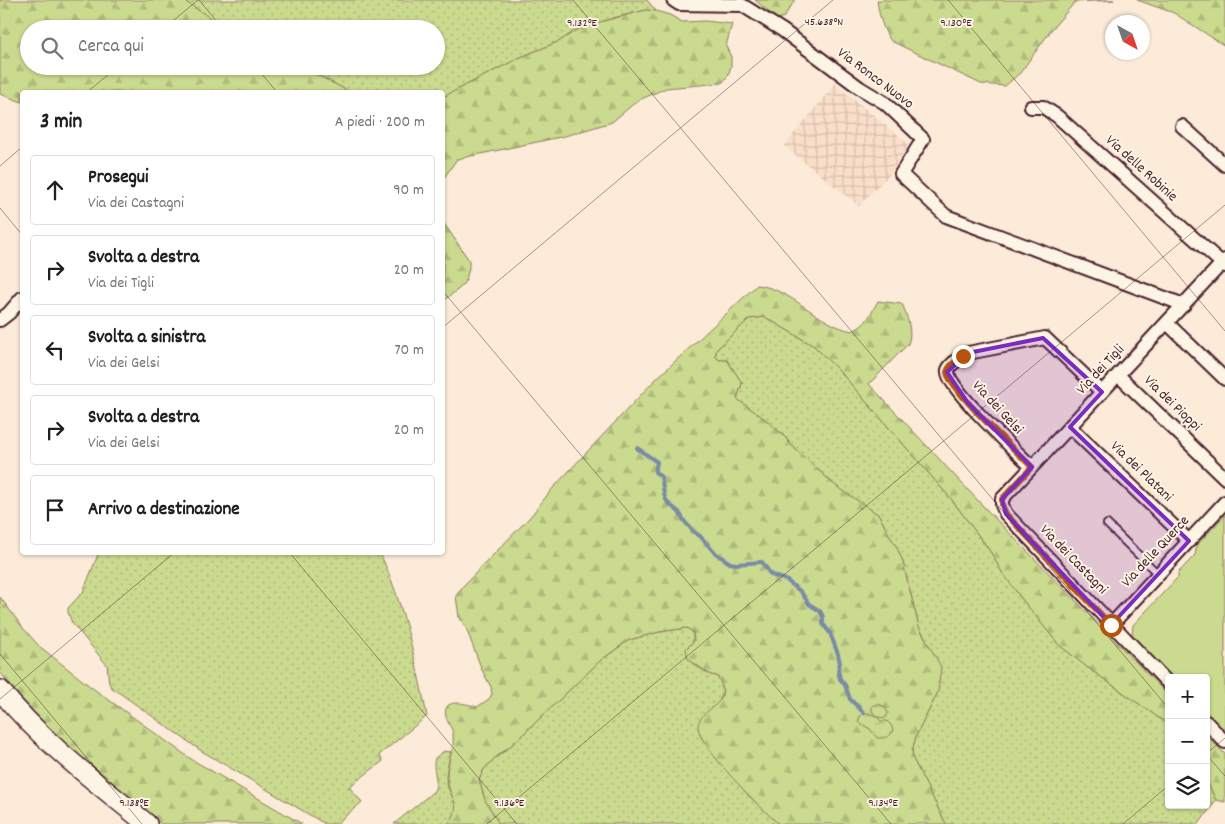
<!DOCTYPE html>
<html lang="it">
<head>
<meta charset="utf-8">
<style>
	body { margin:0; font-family:Dekko,sans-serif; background:#f2f2f2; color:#202124 }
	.controls { position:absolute; right:15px; bottom:15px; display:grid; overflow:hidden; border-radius:5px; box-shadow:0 1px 4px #0004 }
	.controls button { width:45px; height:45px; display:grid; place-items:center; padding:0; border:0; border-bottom:1px solid #e0e0e0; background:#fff; color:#202124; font:25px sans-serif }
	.compass { position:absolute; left:1105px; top:15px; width:45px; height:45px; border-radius:50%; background:#fff; box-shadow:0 1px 4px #0004; rotate:140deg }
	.stop { position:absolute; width:15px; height:15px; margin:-11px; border:4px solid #b45309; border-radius:50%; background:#fff }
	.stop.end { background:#b45309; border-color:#fff; box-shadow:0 1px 5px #0008 }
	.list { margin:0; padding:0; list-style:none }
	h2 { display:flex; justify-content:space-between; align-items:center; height:65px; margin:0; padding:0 20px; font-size:21px }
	h2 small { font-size:16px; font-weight:400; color:#757577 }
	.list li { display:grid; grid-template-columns:32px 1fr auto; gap:15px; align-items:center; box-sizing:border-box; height:70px; margin:0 10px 10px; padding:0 10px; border:1px solid #e0e0e0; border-radius:5px }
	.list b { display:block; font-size:19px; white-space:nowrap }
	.list p { margin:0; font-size:16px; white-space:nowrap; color:#757577 }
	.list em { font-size:16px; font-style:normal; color:#757577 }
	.icon { flex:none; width:28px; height:28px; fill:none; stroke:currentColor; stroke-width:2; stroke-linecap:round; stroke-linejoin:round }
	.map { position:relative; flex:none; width:1225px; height:824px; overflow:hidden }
	.search { position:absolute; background:#fff; box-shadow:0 1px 4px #0004; left:20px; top:20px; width:425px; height:55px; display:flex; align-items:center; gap:12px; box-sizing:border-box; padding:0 18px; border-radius:28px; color:#757577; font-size:19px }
	.panel { position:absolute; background:#fff; box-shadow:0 1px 4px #0004; left:20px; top:90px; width:425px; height:465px; border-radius:5px }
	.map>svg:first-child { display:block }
</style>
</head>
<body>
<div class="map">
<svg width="1225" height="824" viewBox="0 0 1225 824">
	<defs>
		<pattern id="industrial-grid" width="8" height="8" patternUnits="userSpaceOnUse" patternTransform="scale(1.25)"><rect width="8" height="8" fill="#f9dfc9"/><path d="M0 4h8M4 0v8" fill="none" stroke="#d7bfad"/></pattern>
		<pattern id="green-dots" width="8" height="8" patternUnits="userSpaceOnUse" patternTransform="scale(1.25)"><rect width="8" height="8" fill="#cada8e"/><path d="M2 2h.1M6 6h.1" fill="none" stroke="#afbb7b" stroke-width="1.8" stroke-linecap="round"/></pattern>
		<pattern id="forest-firs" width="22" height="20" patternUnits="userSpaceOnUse" patternTransform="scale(1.25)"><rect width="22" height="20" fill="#cada8e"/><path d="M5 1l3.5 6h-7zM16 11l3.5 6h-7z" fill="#afbb7b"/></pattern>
		<pattern id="wetland-marsh" width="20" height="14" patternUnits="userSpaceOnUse" patternTransform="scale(1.25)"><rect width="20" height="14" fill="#cada8e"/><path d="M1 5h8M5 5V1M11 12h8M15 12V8" fill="none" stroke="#afbb7b"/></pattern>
	</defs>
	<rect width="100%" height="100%" fill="#fbebd8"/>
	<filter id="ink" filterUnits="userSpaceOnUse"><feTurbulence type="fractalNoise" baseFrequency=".02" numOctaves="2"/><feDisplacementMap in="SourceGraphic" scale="10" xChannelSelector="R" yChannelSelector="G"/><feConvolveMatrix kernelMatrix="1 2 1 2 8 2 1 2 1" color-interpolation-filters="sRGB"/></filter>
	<g filter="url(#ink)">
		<path fill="url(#industrial-grid)" d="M835 84 909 144 890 174 859 206 784 146Z"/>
		<path fill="url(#green-dots)" stroke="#8a7c5c" d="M183 0H647L656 11 646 10 613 18 575 31 560 41 521 57 443 97 442 92H350L300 66H436V29H227Z
			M765 317 814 346 843 375 952 500 990 551 1002 572 1021 598 1059 645 1087 667 1169 725V805H1206V779L1216 800 1199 824H946L913 759 912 751 916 736 938 692 925 637 919 627 902 559 879 515 836 486 796 450 782 434 765 419 737 399 742 383 727 360H719L715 356 717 349 749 319Z
			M99 552 380 553C403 602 416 662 427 716L379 755 383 761 349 787 362 802 336 824H325L200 750 111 687 109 683 107 665 72 623 68 612V608L83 592Z
			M687 628 693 632V664L711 675 717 676C731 696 715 707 700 720L701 737 717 758 749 796 779 824H499L485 800 479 780 484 769 495 758 513 744 601 660 629 640 659 632Z
			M444 751 451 752C449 760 447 768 446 776 446 796 466 804 448 824H394L434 791C440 779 431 770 435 758Z"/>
		<path fill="url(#forest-firs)" stroke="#8a7c5c" d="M0 0H183L227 29H29V66H300L350 92H22V102L0 94Z
			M755 0H795L784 17 777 19Z
			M877 0H1114L1075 2 1052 29 1020 73 1005 86 981 84 891 41C882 29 879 14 877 0Z
			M1137 0H1225V46L1174 13Z
			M646 10 656 11 670 15 682 22 705 21 732 24 726 46 731 57V66L728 76 722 83 666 88 637 101 612 122 565 136 457 159 443 179V97L521 57 560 41 575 31 592 24Z
			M443 222 469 260V268L466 280 461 287 443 301Z
			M757 285C792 289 817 324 852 331 867 325 870 315 878 301L902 304C907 315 913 332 908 344L869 384 984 507 1169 696V725L1087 667 1059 645 1021 598 1002 572 990 551 952 500 843 375 814 346 765 317 749 319 717 349 715 356 719 360H727L742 383 737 399 765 419 782 434 796 450 836 486 879 515 889 535 895 544 902 559 919 627 941 667 938 692 916 736 912 751 913 759 946 824H779C762 810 699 747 698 727 698 707 737 706 717 676L711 675 688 659 686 649 694 641 693 632 687 628 659 632 629 640 601 660 513 744 495 758 484 769 479 780 485 800 499 824H448C465 805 448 797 447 778 446 764 455 749 453 735 453 729 448 724 446 717 441 697 465 703 477 707L489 699 492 694 491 687 482 670 466 628 459 617 456 596 463 586 530 517 553 488 655 380Z
			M0 597 23 628 39 646 91 687 191 759 302 824H161L71 751 18 695 0 672Z
			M1206 735 1225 754V802L1216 800 1206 779Z"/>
		<path fill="url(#wetland-marsh)" stroke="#8a7c5c" d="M878 704 885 707 888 713 886 718 877 717 881 721H887C899 731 890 739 877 738L870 729 858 722 860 716C866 711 871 713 877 717L872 711V706Z"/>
		<path fill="#cada8e" stroke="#8a7c5c" d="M1225 515V731L1206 712V678H1173L1132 636 1133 625 1179 576 1177 574 1195 555 1197 545Z"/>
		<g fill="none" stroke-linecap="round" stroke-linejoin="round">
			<path stroke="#798ba7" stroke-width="4" d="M637 448 657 462 655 472 661 477 665 498 669 504 679 512 685 522 694 532 700 536 714 552 730 563 736 564 762 562 771 575 786 580 801 592 809 604 820 611 823 617V624L830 633 838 654 840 663 838 670 840 679 845 685 850 699 864 713"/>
			<defs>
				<path id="service" d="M1107 524 1158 574"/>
				<path id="minor" d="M673 0 679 4 742 5 782 30 860 88 885 103 923 139 901 174 946 216 1184 305
					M1031 107H1043L1057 116 1225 266
					M1182 126 1225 165
					M0 320 9 313 22 298
					M1167 323 1225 379
					M1118 375 1225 478
					M1070 427 1189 541
					M1032 467C1020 455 943 384 948 370 950 364 962 356 968 353L1045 338 1102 392
					M1111 625 1225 502
					M1169 684 1006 514 1002 505V499L1225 260
					M1206 722 1225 742"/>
				<path id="secondary" d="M0 690C42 742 97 783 147 824"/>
			</defs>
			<use href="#service" stroke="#4a1f2b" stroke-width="10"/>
			<use href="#minor" stroke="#4a1f2b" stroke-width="16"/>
			<use href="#secondary" stroke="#4a1f2b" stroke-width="22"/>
			<use href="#service" stroke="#fcf5e5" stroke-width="6"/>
			<use href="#minor" stroke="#fcf5e5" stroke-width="12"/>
			<use href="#secondary" stroke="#fcf5e5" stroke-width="19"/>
		</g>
	</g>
	<g fill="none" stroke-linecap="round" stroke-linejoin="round" filter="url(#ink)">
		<path stroke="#b45309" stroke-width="6" d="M963 356C958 359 948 366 947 372 947 387 1018 453 1032 467L1002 499V505L1006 514 1111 625"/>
	</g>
	<path fill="#7b2cbf" fill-opacity="0.2" stroke="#7b2cbf" stroke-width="4" stroke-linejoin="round" d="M1043 338 1102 392 1070 427 1189 541 1111 625 1006 514 1002 499 1032 467 968 403 947 372 968 353Z"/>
	<path fill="none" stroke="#4a1f2b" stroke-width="1" stroke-opacity="0.45" d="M199 0 223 29M573 0 1169 709M948 0 1225 331M163 29 198 0M255 66 277 92M87 92 119 66M0 166 22 147M0 208 22 235M442 290 891 824M442 328 833 0M289 552 517 824M0 654 142 824M0 699 175 552M1206 754 1225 776M1206 754 1225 738M487 824 1225 205M1123 824 1169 785"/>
	<g text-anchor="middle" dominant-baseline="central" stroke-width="4" stroke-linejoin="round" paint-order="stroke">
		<g font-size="15" fill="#4a1f2b" stroke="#fcf5e5">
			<text transform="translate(875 79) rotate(37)">Via Ronco Nuovo</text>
			<text transform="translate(1141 169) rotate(42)">Via delle Robinie</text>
			<text transform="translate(1101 370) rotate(-47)">Via dei Tigli</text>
			<text transform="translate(1172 404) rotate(44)">Via dei Pioppi</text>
			<text transform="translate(997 408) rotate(47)">Via dei Gelsi</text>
			<text transform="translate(1141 472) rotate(44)">Via dei Platani</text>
			<text transform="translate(1156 552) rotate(-47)">Via delle Querce</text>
			<text transform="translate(1073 560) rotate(46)">Via dei Castagni</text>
		</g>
	</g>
	<g font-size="12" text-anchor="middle" fill="#4a1f2b" stroke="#fcf5e5" stroke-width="4" stroke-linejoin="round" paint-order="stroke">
		<text x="824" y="25">45.638°N</text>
		<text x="582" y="26">9.132°E</text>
		<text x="956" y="26">9.130°E</text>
		<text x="134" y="806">9.138°E</text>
		<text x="509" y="806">9.136°E</text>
		<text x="883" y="806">9.134°E</text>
	</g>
</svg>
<div class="controls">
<button>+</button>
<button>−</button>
<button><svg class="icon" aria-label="layers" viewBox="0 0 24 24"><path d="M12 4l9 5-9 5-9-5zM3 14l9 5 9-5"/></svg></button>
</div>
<svg class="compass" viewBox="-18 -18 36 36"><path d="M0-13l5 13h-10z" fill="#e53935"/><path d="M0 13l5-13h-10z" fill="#757577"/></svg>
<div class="stop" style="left:1111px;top:625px"></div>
<div class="stop end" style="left:963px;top:356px"></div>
<div class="search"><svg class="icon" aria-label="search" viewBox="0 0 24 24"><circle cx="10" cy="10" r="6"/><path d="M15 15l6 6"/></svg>Cerca qui</div>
<section class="panel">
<h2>3 min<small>A piedi · 200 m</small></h2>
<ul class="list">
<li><svg class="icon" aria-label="ahead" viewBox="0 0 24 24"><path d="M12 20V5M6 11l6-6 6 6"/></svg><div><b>Prosegui</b><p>Via dei Castagni</p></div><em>90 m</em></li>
<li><svg class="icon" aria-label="right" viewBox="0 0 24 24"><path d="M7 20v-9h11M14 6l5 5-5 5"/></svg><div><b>Svolta a destra</b><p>Via dei Tigli</p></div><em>20 m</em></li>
<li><svg class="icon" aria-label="left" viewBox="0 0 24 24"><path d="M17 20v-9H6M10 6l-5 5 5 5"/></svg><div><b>Svolta a sinistra</b><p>Via dei Gelsi</p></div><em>70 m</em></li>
<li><svg class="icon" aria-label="right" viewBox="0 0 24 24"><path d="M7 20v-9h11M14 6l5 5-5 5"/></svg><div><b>Svolta a destra</b><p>Via dei Gelsi</p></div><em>20 m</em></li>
<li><svg class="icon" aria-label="arrive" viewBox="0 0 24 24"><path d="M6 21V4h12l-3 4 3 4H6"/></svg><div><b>Arrivo a destinazione</b></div></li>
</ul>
</section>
</div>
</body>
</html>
